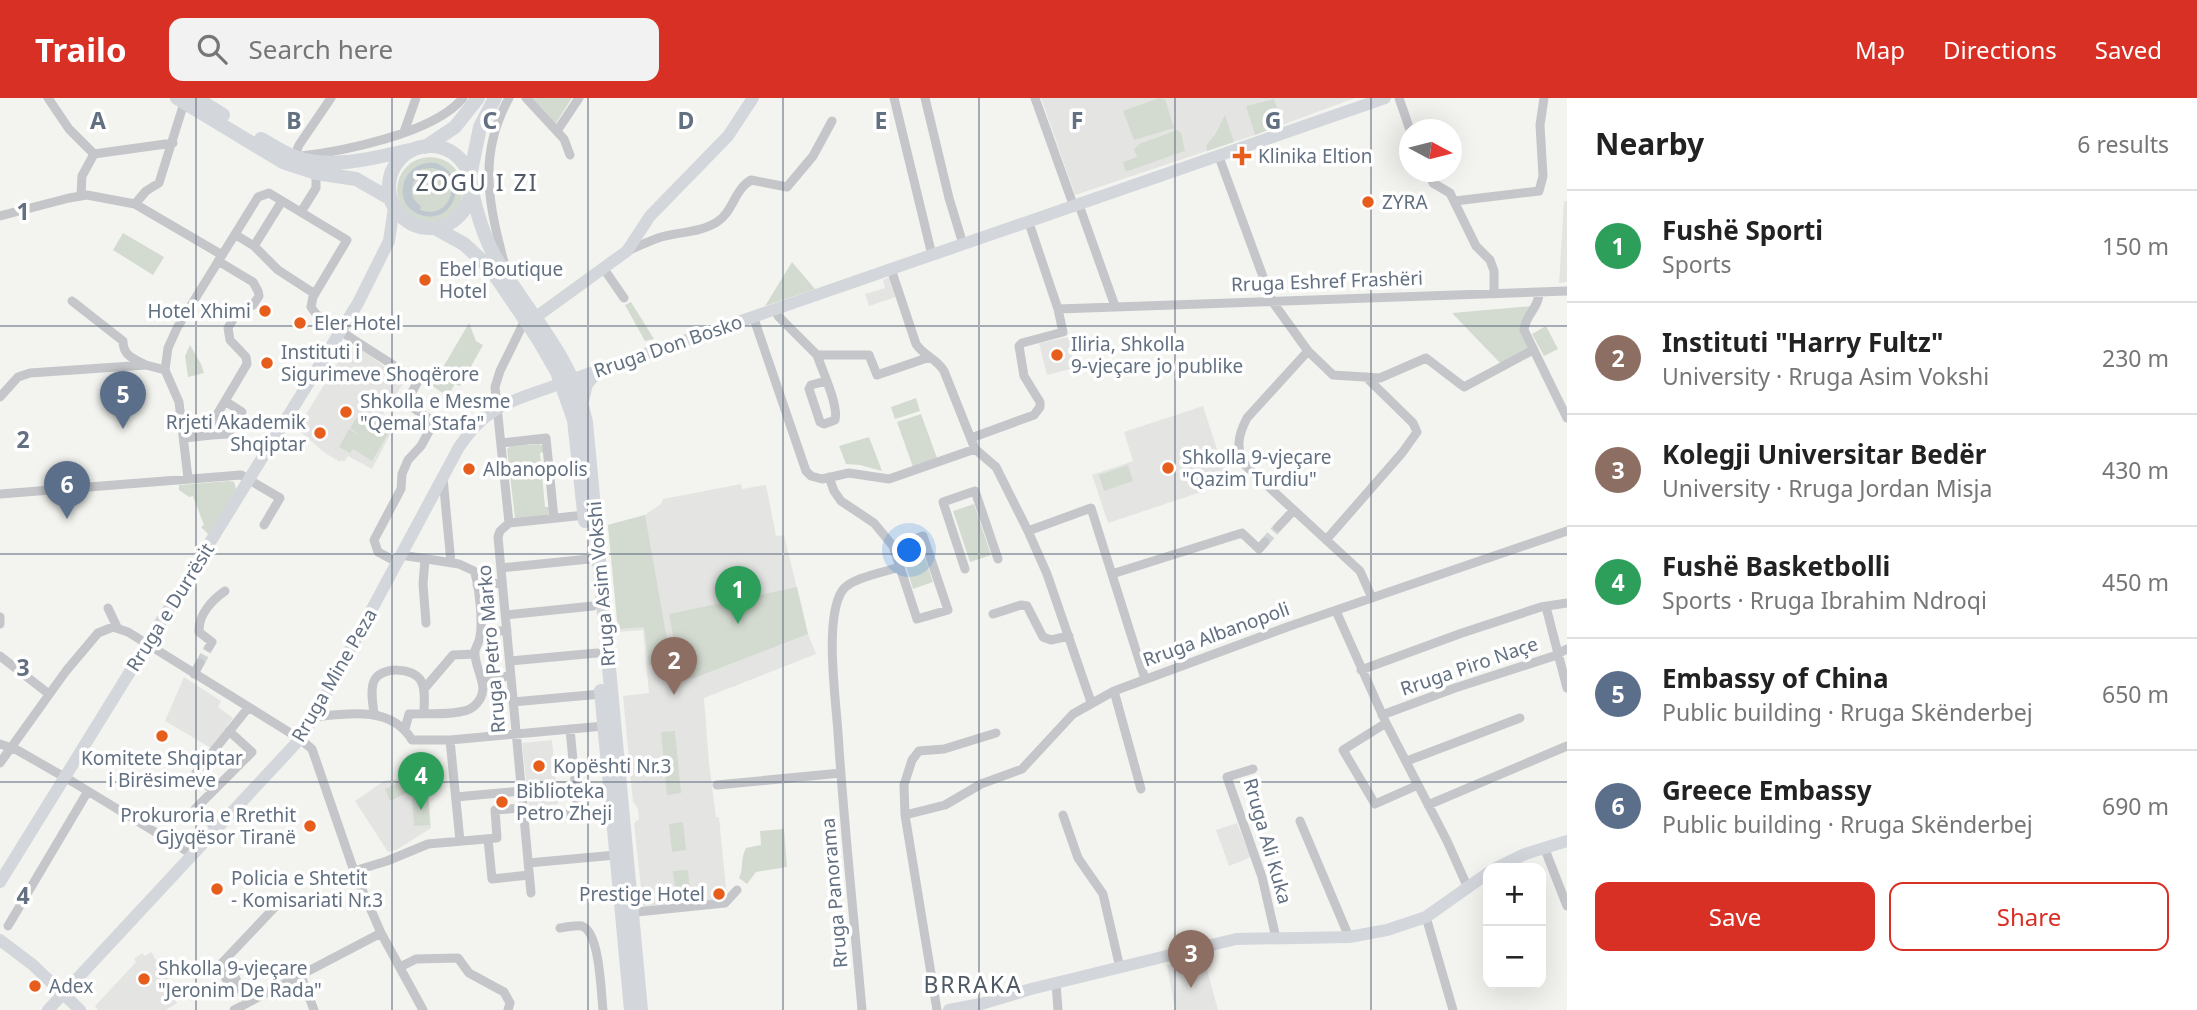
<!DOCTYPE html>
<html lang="en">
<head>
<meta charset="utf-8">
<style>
	body { margin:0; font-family:"Noto Sans",sans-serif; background:#f2f2f2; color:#222 }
	.controls { position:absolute; right:21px; bottom:21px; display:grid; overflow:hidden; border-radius:14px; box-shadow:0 7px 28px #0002 }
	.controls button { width:63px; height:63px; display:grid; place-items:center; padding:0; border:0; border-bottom:2px solid #e0e0e0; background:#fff; color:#222; font:35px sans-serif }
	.compass { position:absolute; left:1399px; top:21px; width:63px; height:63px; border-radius:50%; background:#fff; box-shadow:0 7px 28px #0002; rotate:97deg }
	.you { position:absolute; left:910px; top:453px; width:24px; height:24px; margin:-18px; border:5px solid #fff; border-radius:50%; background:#1a73e8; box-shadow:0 0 0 10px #1a73e833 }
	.badge { display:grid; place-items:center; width:46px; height:46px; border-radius:50%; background:#d93025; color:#fff; font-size:23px; font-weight:700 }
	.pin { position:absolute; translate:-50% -58px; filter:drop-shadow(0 2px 4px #0008) }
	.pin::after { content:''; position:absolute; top:37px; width:24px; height:21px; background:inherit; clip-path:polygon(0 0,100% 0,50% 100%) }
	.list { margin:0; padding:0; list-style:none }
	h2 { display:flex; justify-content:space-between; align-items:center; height:91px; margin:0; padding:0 28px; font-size:30px }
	h2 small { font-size:23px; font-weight:400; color:#767676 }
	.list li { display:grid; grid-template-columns:46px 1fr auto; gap:21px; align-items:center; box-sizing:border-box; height:112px; padding:0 28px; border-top:2px solid #e0e0e0 }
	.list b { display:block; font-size:26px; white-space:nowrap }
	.list p { margin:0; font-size:23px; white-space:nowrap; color:#767676 }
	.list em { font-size:23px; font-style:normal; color:#767676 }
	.actions { display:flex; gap:14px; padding:21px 28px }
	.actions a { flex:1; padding:16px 0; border:2px solid #d93025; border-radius:14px; text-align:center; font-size:24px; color:#d93025 }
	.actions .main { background:#d93025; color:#fff }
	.icon { flex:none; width:38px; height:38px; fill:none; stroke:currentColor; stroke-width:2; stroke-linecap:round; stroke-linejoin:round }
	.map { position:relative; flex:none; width:1567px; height:912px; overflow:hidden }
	header { display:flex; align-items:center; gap:42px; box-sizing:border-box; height:98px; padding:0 35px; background:#d93025; color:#fff }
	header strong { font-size:33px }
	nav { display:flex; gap:38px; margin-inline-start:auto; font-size:24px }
	.search { width:490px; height:63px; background:#f2f2f2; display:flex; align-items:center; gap:18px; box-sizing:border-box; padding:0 24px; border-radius:14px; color:#767676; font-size:26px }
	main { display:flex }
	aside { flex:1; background:#fff }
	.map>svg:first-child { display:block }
</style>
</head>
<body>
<header>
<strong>Trailo</strong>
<div class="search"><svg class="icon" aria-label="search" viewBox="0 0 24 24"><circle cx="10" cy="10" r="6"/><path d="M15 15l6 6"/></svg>Search here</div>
<nav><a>Map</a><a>Directions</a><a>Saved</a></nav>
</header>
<main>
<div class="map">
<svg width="1567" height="912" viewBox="0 0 1567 912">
	<rect width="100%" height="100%" fill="#f3f4ef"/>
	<path fill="#e4e5e3" d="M1041 0H1355L1255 37 1075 97Z
		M1564 103H1567V184L1559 185Z
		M890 179 896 199 869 208 865 196 885 190 883 182Z
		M1069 239 1074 270 1047 277 1039 245Z
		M355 247 405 283 380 320 394 329 372 371 348 358 344 364 342 362 340 364 325 355 297 331 348 248 353 250Z
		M1203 308 1228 385 1108 425 1092 377 1133 363 1124 334Z
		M741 386 742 391 766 387 776 438 784 437 808 536 816 556 704 600 709 665 716 719H719L727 801 643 809 634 725 639 721 638 711 633 704 623 598 649 595 643 532 618 534 608 427 645 417 661 406 663 401Z
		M184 579 221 603 218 609 233 620 211 650 165 623Z
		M552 642 558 706 529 709 522 645Z
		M433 676 434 686 430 687 428 690 431 730 398 751 388 754 355 703 384 683Z
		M1237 725 1251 759 1229 768 1216 732Z
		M151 854 180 898 175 901 177 905 166 912H98L95 908 136 864 134 861 142 855 145 858Z
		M1203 857 1218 912H1175L1167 867Z"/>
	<path fill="#d3dbd0" d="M529 0H572L554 28Z
		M1159 0 1165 1 1174 30 1134 42 1123 13Z
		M1274 1 1283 26 1255 37 1246 8Z
		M1225 17 1234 44 1207 53 1206 48 1216 35Z
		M1177 32 1181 35 1185 53 1128 73 1125 72 1123 64 1137 59 1134 51 1139 46Z
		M397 92a33 33 0 1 1 66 0a33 33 0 1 1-66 0Z
		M123 135 164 159 153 177 113 152Z
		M792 164 815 191 765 208Z
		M631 204 654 241 645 243 625 207Z
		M1532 208 1524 220 1529 252 1501 266 1452 215Z
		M469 225 476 243 483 247 460 288 455 286 448 298 432 288Z
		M1546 228 1558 251 1544 258 1532 236Z
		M190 247 201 266 204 275 188 279 185 258Z
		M916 300 920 313 895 321 891 309Z
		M361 313 391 331 372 363 353 351 350 355 339 349 349 331 361 338 350 330Z
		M921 316 937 360 913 369 897 324Z
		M869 339 882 373 860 367 846 366 839 348Z
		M539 346 544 348 545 354 540 355 545 409H549L550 416 515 420 507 351 511 348Z
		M1128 367 1133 383 1104 393 1099 377Z
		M229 383 234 384 236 391 209 437 201 429 204 427 193 398 189 399 179 392V387Z
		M974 406 991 457 970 464 953 413Z
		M645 417 671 564 649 567 644 529 618 531 608 427Z
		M920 445 933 484 913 491 901 451Z
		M797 489 808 536 694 580 681 582 669 516Z
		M675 633 681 695 667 697 661 634Z
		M407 680 413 692 390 703 385 691Z
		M428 697 430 727 414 728 412 698Z
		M683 724 686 752 672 754 669 726Z
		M784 731 787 769 756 774 747 786 739 780C744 770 740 761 746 750L761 747 760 733Z
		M688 772 690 797 676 799 673 773Z"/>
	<path fill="#bfc8ce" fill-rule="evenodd" d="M435 65C472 77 455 128 421 117 390 107 401 62 435 65ZM433 70C465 80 451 123 420 112L421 108C411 101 409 92 415 81L412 79 422 71Z"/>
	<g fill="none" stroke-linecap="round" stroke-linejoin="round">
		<path stroke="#cfd3d4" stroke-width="9" stroke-dasharray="9 4.5" stroke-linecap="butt" d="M1265 444 1278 429
			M200 565 209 549"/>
		<path stroke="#c4c6ca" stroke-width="9" d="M48 0 69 31 94 56
			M331 0 299 47 294 59C340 54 433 36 463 0
			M526 0 564 41 570 57
			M894 0 932 157
			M925 0 949 100 963 146
			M1035 0 1074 109
			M1399 0 1410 32
			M557 33 579 0
			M404 34 416 0
			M94 56 173 45
			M1219 59 1272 203 1308 253 1333 277 1380 280 1426 260 1464 289 1533 252
			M1428 74 1433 85 1450 95 1476 148 1490 162 1494 173V196
			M81 97 82 78 94 56
			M1455 103 1539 93 1543 78 1540 27 1544 0
			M135 106 146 93 159 85 184 5
			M1079 107 1115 208
			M301 114 316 90V75
			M0 118 69 100 87 97 135 106 222 157
			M236 137 254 148 278 172 315 196
			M254 148 282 103
			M627 153C637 149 647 144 658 140 676 134 700 135 717 124 733 114 734 92 751 82L787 89 813 58 832 23
			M505 168C489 108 477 57 509 0
			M604 171 624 200
			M891 171 916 246C924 258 937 261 944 273L975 351 996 369 1028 433 1047 476 1091 604
			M1539 195C1539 210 1525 217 1524 232L1567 320
			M72 203 123 243C123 258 134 261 146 267
			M774 211 779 219 817 257H869L877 277 930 259
			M1058 211 1567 193
			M753 218 806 373 811 378 822 381 849 375 889 381 975 351
			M1308 253 1247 320C1238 337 1235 352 1246 368L1360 473 1372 500
			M817 257C822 272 839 308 835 322L824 326 820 324 809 291 811 287 826 283
			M0 299 18 279 30 275 146 267 165 272
			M212 337 228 336 242 314 225 303
			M184 340 212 337V325L247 266 246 259 230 242 228 230 238 213 253 207 259 198 258 193 253 184 218 163
			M971 340 1034 317 1040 309V304L1024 278 1019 248 1022 245 1063 234 1058 211 1029 125
			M502 345 546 340 554 420
			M829 379 834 393 841 403 874 425 893 448 917 521 948 512 923 438 893 448
			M188 380 179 304 165 272 168 250 177 230 258 99 269 95 347 142 313 199 311 209 316 216 348 238 418 283 406 305 434 324 421 348 408 362 402 376 401 391 374 442 378 454 397 464
			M443 380 451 465
			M0 396 241 377 280 400 264 427
			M509 425 500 433 498 439 531 795
			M509 425 495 289 500 273 525 222
			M509 425 585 417
			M1278 429 1294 412
			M1028 433 1091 410 1145 581
			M1326 442 1402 355 1417 334 1413 325 1366 279
			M401 457 459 466 474 473C479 486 483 524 480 538 480 543 476 548 475 553 473 572 495 591 473 609 462 618 424 615 409 616L405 631
			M425 461 423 486 426 525
			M501 470 589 461
			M965 471 943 404 975 393 998 461
			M1112 476 1242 435 1259 451 1265 444
			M477 487 502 485
			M1546 509 1567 590
			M108 510 117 529
			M1336 513 1386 625 1447 743 1468 790
			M993 516 1021 507 1027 508 1043 539 1051 542 1069 538
			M506 517 593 508
			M0 519V526
			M481 535 507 532
			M209 549 212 544 199 534C198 517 212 502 225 493
			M0 558 49 596
			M510 563 597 555
			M1361 572 1462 535 1541 509 1567 505
			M194 576 200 565
			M482 581 511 578
			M424 591 453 557 475 556
			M1114 593 1141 691
			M513 604 601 596
			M374 616C373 606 370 592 374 583 381 568 413 569 421 583 426 591 424 605 424 615
			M1382 617 1455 590 1554 558 1567 551
			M314 619C348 615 392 608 412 642H450L604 628
			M1386 625 1343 652 1375 706 1418 687
			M570 631 578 715
			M450 642 460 743
			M0 646 17 652 73 684 193 757
			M1407 663 1520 620
			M0 665 66 573 98 535 113 529 128 534 300 641 312 651 354 773 381 835 423 912
			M1253 671 1227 679 1262 779 1276 840
			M717 687 841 675
			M213 693 252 654 229 633
			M456 699 521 693
			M1428 707 1567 648
			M905 717 945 707 981 686 1022 671 1073 616 1114 593 1290 528 1567 433
			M1063 717 1078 760 1103 796 1120 870
			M524 720 612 712
			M1300 723 1349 839
			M217 731 195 711 213 693 195 676 248 610
			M488 741 492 781 529 777
			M1544 749 1567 808
			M528 765 616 757
			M354 773 387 763 428 746 497 740 495 712 523 710
			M627 815 725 805 737 792
			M1426 819 1453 912
			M8 828 88 693
			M560 830C566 829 576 827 582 828 600 834 601 895 603 912
			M400 869 416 861 458 860 469 875 504 894 510 905 508 912
			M301 878 314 912
			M1056 885 1058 912
			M247 905 234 877 226 881 220 867 275 809
			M234 912 381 835
			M862 912C854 820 844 728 838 635 836 602 824 521 842 493 850 480 885 474 900 469
			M937 912 905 717 904 687 912 662 919 653 944 651 996 635"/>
		<path stroke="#d3d7dc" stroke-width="12" d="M536 219 627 153 650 118 728 38 753 0
			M1496 770 1525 756 1567 743
			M0 784 358 205 389 143 394 109
			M0 842 33 867 80 912
			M48 912 300 641 314 619 459 349C489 304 515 303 562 285L1385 0
			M949 912 981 906 1031 891 1236 841 1349 839 1387 832 1426 819 1488 775"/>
		<path stroke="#d3d7dc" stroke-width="14" d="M177 0 283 64 316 75 356 81 391 101
			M196 0 223 17
			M261 41C272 47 283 55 295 59 331 72 373 60 410 52
			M389 89a41 41 0 1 1 82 0a41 41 0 1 1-82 0Z
			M425 49 455 29 478 0
			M470 78 480 29 495 0
			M471 89C476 112 482 134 493 155 525 214 572 255 586 324L641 912
			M435 130 464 146 490 170 538 241 557 274 574 322 585 423
			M582 303 586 286 596 274
			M601 593 631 912"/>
	</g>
	<path fill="none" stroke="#627081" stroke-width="2" stroke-opacity="0.55" d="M196 0V912M392 0V912M588 0V912M783 0V912M979 0V912M1175 0V912M1371 0V912M0 228H1567M0 456H1567M0 684H1567"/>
	<g fill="#e75e1c" stroke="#fff" stroke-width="2.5">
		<path d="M1238.5 47.5h7v7h7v7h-7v7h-7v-7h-7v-7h7z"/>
		<circle cx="1368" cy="104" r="7"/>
		<circle cx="425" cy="182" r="7"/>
		<circle cx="265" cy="213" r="7"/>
		<circle cx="300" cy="225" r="7"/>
		<circle cx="1057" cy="257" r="7"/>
		<circle cx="267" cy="265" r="7"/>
		<circle cx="346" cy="314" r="7"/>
		<circle cx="320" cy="335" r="7"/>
		<circle cx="1168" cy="370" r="7"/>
		<circle cx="469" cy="371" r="7"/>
		<circle cx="162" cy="638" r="7"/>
		<circle cx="539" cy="668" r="7"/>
		<circle cx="502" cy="704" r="7"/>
		<circle cx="310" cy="728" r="7"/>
		<circle cx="217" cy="791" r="7"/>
		<circle cx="719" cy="796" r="7"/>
		<circle cx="144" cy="881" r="7"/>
		<circle cx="35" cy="888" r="7"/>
	</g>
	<g text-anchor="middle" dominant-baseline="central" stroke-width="7" stroke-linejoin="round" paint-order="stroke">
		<g font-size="19" fill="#627081" stroke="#fff" text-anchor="start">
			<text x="1258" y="58">Klinika Eltion</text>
			<text x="1382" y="104">ZYRA</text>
			<text x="439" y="171">Ebel Boutique<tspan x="439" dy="22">Hotel</tspan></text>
			<text x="251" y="213" text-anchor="end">Hotel Xhimi</text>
			<text x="314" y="225">Eler Hotel</text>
			<text x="1071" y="246">Iliria, Shkolla<tspan x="1071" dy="22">9-vjeçare jo publike</tspan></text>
			<text x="281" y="254">Instituti i<tspan x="281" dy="22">Sigurimeve Shoqërore</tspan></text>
			<text x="360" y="303">Shkolla e Mesme<tspan x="360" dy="22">"Qemal Stafa"</tspan></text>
			<text x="306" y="324" text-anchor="end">Rrjeti Akademik<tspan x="306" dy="22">Shqiptar</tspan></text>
			<text x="1182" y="359">Shkolla 9-vjeçare<tspan x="1182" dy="22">"Qazim Turdiu"</tspan></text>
			<text x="483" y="371">Albanopolis</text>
			<text x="162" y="660" text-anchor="middle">Komitete Shqiptar<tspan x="162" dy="22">i Birësimeve</tspan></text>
			<text x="553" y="668">Kopështi Nr.3</text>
			<text x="516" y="693">Biblioteka<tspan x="516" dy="22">Petro Zheji</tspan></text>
			<text x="296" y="717" text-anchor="end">Prokuroria e Rrethit<tspan x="296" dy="22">Gjyqësor Tiranë</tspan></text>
			<text x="231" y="780">Policia e Shtetit<tspan x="231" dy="22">- Komisariati Nr.3</tspan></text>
			<text x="705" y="796" text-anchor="end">Prestige Hotel</text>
			<text x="158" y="870">Shkolla 9-vjeçare<tspan x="158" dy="22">"Jeronim De Rada"</tspan></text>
			<text x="49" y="888">Adex</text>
		</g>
		<g font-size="19" fill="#627081" stroke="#fff">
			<text transform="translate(1327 183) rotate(-2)">Rruga Eshref Frashëri</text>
			<text transform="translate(668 248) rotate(-19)">Rruga Don Bosko</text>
			<text transform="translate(601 486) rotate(-95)">Rruga Asim Vokshi</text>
			<text transform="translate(170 509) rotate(-58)">Rruga e Durrësit</text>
			<text transform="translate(1216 536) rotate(-20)">Rruga Albanopoli</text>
			<text transform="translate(491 551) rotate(-95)">Rruga Petro Marko</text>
			<text transform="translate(1469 568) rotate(-19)">Rruga Piro Naçe</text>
			<text transform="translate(334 577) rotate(-60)">Rruga Mine Peza</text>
			<text transform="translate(1268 743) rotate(74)">Rruga Ali Kuka</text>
			<text transform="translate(834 795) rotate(-95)">Rruga Panorama</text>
		</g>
		<g font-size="23" letter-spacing="2" fill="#505a66" stroke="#fff">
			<text x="477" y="84">ZOGU I ZI</text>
			<text x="973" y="886">BRRAKA</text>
		</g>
	</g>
	<g font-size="23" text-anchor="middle" font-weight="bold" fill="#627081" stroke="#fff" stroke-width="7" stroke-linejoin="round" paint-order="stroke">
		<text x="98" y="31">A</text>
		<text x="294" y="31">B</text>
		<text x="490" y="31">C</text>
		<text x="686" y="31">D</text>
		<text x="881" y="31">E</text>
		<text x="1077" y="31">F</text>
		<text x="1273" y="31">G</text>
		<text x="23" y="122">1</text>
		<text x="23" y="350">2</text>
		<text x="23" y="578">3</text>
		<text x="23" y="806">4</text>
	</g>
</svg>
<div class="controls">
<button>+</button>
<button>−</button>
</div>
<svg class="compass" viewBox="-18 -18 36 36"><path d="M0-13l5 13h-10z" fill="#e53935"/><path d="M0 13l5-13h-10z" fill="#767676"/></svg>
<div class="you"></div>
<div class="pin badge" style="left:738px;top:526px;background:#2e9e5b">1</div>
<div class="pin badge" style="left:674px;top:597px;background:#8d6e63">2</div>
<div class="pin badge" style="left:1191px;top:890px;background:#8d6e63">3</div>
<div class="pin badge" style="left:421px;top:712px;background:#2e9e5b">4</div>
<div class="pin badge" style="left:123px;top:331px;background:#5c6f8a">5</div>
<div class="pin badge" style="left:67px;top:421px;background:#5c6f8a">6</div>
</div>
<aside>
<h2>Nearby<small>6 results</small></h2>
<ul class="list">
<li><span class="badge" style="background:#2e9e5b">1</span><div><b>Fushë Sporti</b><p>Sports</p></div><em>150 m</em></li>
<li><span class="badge" style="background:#8d6e63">2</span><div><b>Instituti &quot;Harry Fultz&quot;</b><p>University · Rruga Asim Vokshi</p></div><em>230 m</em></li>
<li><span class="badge" style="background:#8d6e63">3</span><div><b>Kolegji Universitar Bedër</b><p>University · Rruga Jordan Misja</p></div><em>430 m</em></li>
<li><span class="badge" style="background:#2e9e5b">4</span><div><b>Fushë Basketbolli</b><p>Sports · Rruga Ibrahim Ndroqi</p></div><em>450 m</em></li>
<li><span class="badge" style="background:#5c6f8a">5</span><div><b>Embassy of China</b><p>Public building · Rruga Skënderbej</p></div><em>650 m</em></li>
<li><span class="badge" style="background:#5c6f8a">6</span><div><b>Greece Embassy</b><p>Public building · Rruga Skënderbej</p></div><em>690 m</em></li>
</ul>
<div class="actions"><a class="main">Save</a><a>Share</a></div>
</aside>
</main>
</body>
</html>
